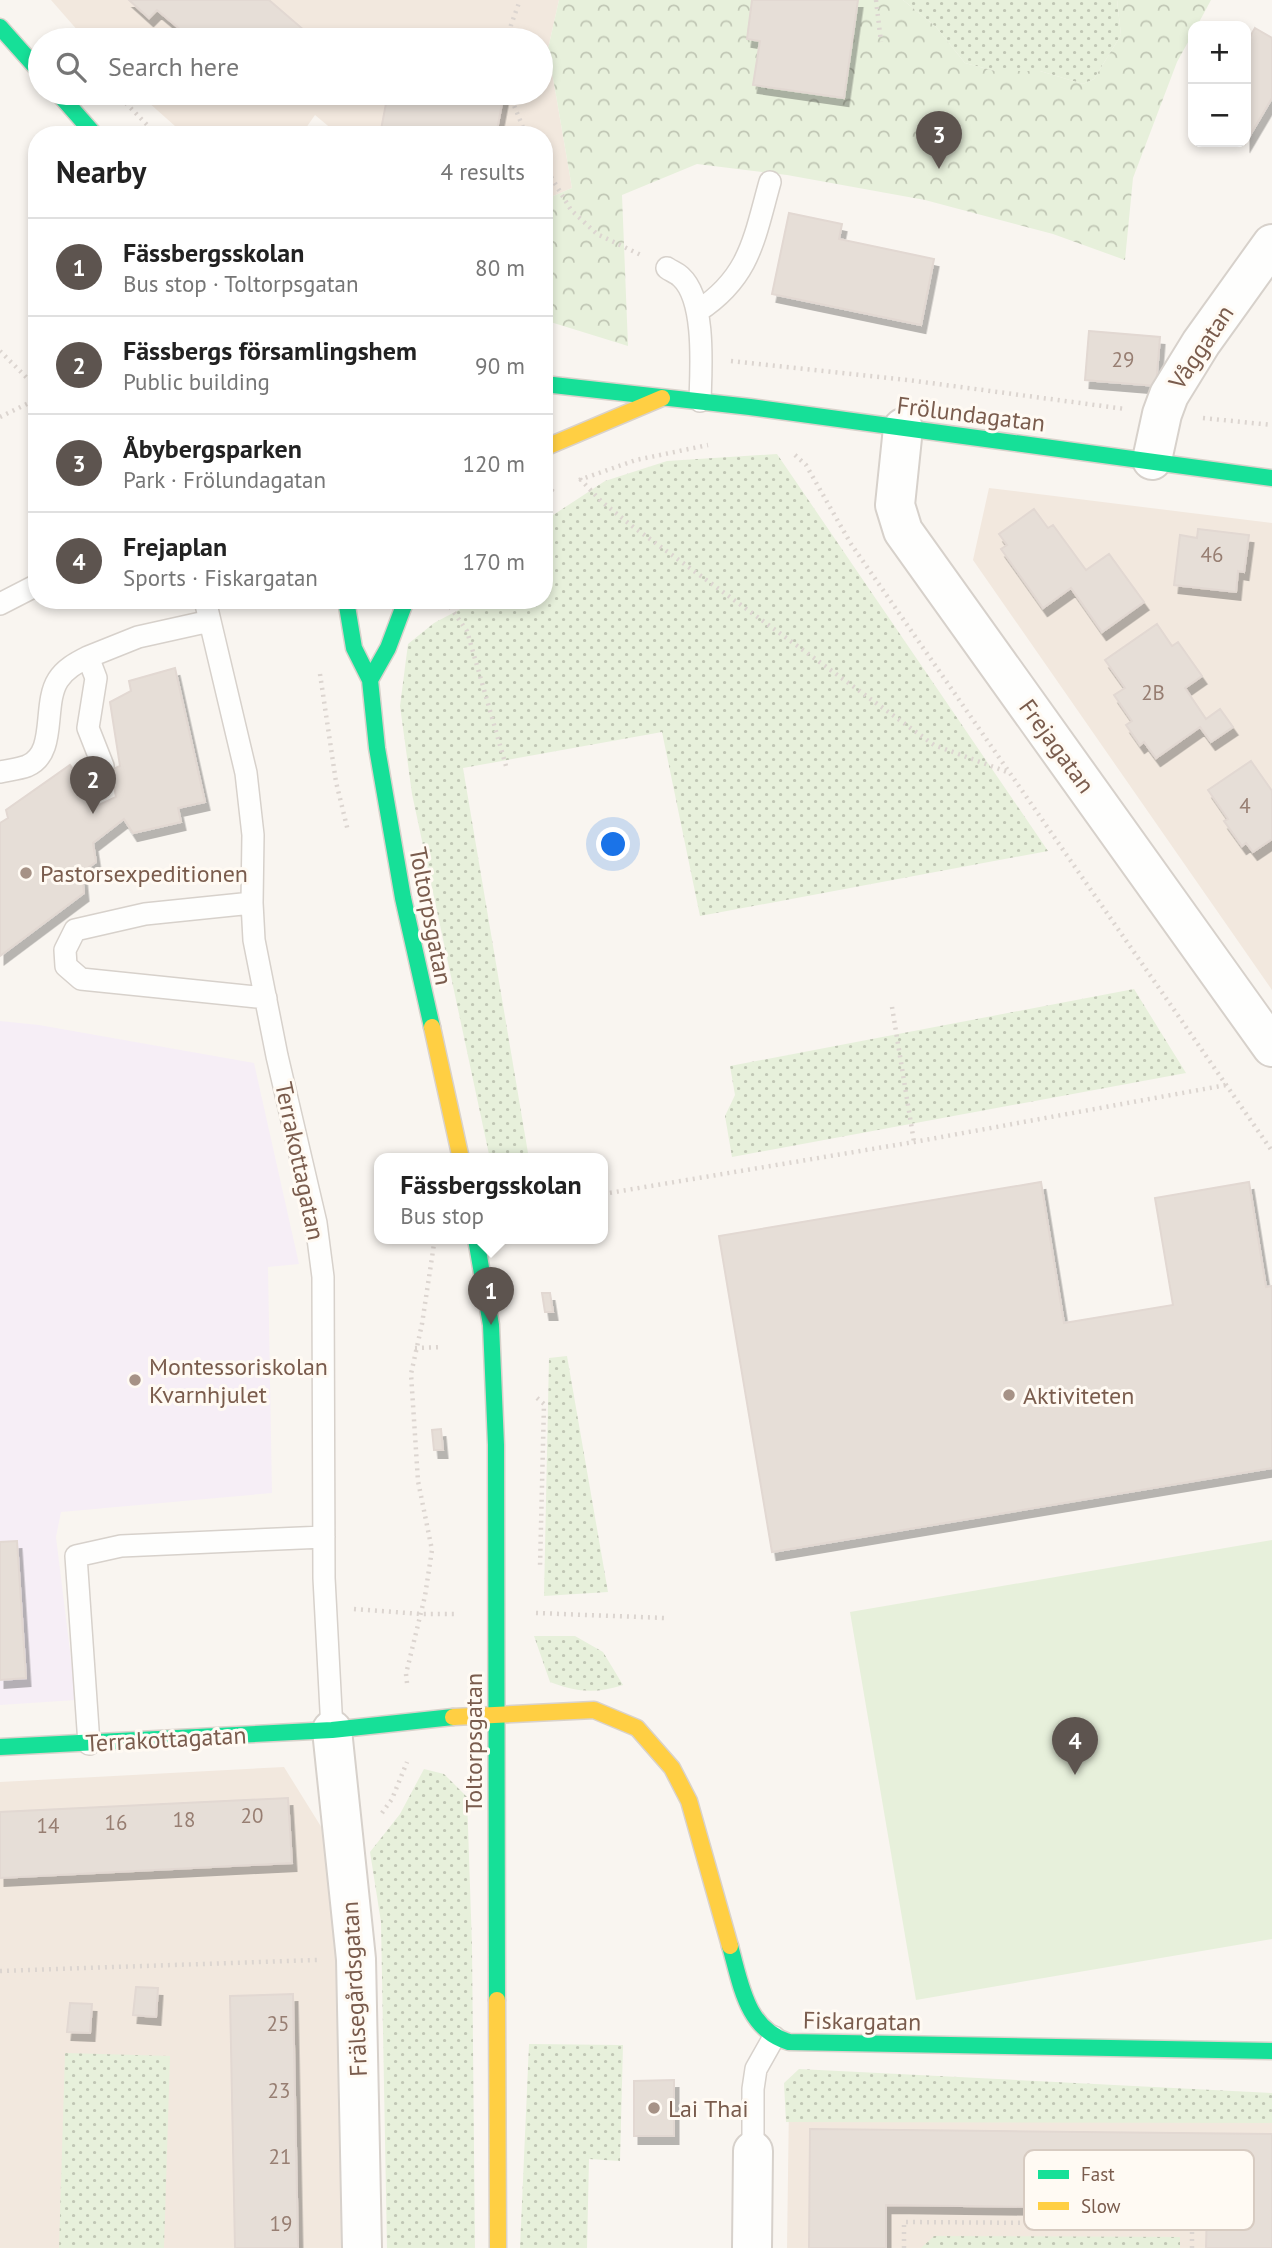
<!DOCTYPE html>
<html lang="en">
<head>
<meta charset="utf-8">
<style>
	body { margin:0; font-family:"PT Sans",sans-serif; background:#f2f2f2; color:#222 }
	.controls { position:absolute; right:21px; top:21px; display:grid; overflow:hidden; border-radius:14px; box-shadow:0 4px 10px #0003 }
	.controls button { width:63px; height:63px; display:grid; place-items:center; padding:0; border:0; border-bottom:2px solid #e0e0e0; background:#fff; color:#222; font:35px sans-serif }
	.you { position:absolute; left:614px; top:845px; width:24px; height:24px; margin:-18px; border:5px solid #fff; border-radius:50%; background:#1a73e8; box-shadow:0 0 0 10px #1a73e833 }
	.badge { display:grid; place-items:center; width:46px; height:46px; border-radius:50%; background:#5d544f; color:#fff; font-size:23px; font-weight:700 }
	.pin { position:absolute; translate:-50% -58px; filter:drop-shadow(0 2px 4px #0008) }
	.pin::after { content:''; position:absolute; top:37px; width:24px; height:21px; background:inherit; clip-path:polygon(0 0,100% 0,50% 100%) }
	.popup { position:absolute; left:374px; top:1153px; width:234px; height:91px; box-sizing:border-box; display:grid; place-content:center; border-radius:14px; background:#fff; filter:drop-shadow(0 2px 5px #0005); font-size:23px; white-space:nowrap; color:#767676 }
	.popup b { font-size:26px; color:#222 }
	.popup::after { content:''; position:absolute; left:50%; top:100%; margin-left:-14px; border:14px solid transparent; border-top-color:#fff }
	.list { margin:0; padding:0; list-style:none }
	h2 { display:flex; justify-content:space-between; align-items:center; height:91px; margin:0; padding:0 28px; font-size:30px }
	h2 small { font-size:23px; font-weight:400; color:#767676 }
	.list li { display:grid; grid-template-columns:46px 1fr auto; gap:21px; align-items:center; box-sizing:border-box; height:98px; padding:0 28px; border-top:2px solid #e0e0e0 }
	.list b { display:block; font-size:26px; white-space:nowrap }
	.list p { margin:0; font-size:23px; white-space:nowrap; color:#767676 }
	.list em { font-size:23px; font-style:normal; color:#767676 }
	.icon { flex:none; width:38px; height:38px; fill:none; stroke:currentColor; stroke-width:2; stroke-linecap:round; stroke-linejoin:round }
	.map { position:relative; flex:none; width:1272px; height:2248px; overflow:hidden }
	.search { position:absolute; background:#fff; box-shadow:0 4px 10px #0003; left:28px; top:28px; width:525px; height:77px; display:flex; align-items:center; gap:18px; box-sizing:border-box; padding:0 24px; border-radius:38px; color:#767676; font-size:26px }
	.panel { position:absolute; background:#fff; box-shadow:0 4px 10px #0003; left:28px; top:126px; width:525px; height:483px; border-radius:28px }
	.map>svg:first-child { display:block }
</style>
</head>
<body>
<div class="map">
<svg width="1272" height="2248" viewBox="0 0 1272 2248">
	<defs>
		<pattern id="grass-dots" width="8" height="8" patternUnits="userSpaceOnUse" patternTransform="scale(1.75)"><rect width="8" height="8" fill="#e7f0db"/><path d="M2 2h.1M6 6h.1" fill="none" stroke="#c0c6b4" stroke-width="1.8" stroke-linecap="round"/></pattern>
		<pattern id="forest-crowns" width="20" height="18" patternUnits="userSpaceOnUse" patternTransform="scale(1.75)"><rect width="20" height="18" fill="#e7f0db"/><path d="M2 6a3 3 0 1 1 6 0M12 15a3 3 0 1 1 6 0" fill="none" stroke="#c0c6b4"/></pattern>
		<filter id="shadow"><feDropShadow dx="4.5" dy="8" stdDeviation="0" flood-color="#0004"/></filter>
	</defs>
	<rect width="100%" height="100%" fill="#f9f5f0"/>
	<path fill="#f2e8de" d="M51 0H559L548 49 572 188 544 200V135H339L315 115 301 135H185L138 93H541V40H86Z
		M989 488 1272 523V990L973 560Z
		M284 1767 325 1833 375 2248H0V1782Z
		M789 2101 1272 2108V2248H787Z"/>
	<path fill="#f6eef6" d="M0 1021 39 1025 254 1063 299 1264 268 1267 272 1493 61 1512 56 1537 76 1700 0 1705V1680L26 1678 0 1542Z"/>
	<path fill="url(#grass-dots)" d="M903 0H1117L1121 35 1094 79 1083 84 1040 71H995L965 63 936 27Z
		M777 454 1048 851 700 916 662 732 463 768 529 1159H490L412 794 400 706 408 644 434 623 468 605 472 600H544V521L605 481 667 461Z
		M1134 989 1186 1073 732 1157 725 1116 735 1095 730 1066Z
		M567 1356 608 1592 544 1596 549 1358Z
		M534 1636H575L603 1652 623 1685C596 1694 576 1692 550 1682Z
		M424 1769 444 1774 467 1797 472 1946 475 2248H387L381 1922 370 1852 400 1814Z
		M529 2044 623 2045 620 2161 589 2159 587 2248H520Z
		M65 2053 170 2056 164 2248H59Z
		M799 2069 1272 2093V2123L786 2122 784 2083Z
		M934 2236 1180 2237V2248H921Z"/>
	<path fill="url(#forest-crowns)" d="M559 0H903L936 27 965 63 995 71H1040L1083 84 1094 79 1121 35 1117 0H1211L1197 26H1193V33L1177 62 1133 178 1125 260 1053 234 925 200 787 175 697 164 622 195 628 346 544 320V200L572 188 548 49Z"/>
	<path fill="#e7f0db" d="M1272 1540V1939L916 2000 850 1612Z"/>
	<path fill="#e6ded7" stroke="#e2d8d2" stroke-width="2" filter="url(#shadow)" d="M129 0H269L305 31 297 40H193L157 10 149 18Z
		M752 0H858L844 98 753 85 760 41 747 39Z
		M1255 28 1272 38V98L1246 142V44Z
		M388 93H504L496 135H380Z
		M789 213 842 224 839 239 934 259 921 325 772 294Z
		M1089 331 1160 337 1156 386 1085 380Z
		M1034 509 1048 528 1053 525 1086 570 1109 554 1144 602 1102 632 1071 588 1043 608 1001 549 1007 545 999 534Z
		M1198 529 1249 535 1244 572 1238 571 1236 592 1174 585 1180 535 1197 538Z
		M1157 624 1172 646 1178 642 1202 676 1185 688 1206 719 1220 709 1233 727 1211 742 1200 727 1156 758 1144 742 1140 745 1126 725 1132 721 1114 695 1125 688 1105 660Z
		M175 668 205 802 178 808 181 822 133 833 124 819 93 843 96 862 82 872 84 893 0 956V823L8 818 6 810 70 765 99 805 116 797 111 770 120 766 110 702 131 691 129 681Z
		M1251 761 1272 791V839L1253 852 1246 843 1242 846 1224 821 1228 819 1208 790Z
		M1041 1182 1064 1323 1173 1305 1155 1198 1249 1182 1266 1287 1272 1286V1468L772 1552 719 1236Z
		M542 1293H550L553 1312H545Z
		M441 1429 443 1450H434L432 1430Z
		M17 1541 26 1678 0 1680V1542Z
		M288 1798 292 1863 0 1878V1812Z
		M136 1987 158 1988 156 2017 133 2015Z
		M293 1994 298 2248H235L230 1996Z
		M70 2003 92 2004 90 2033 67 2032Z
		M674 2080V2136H634V2081Z
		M810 2129 1272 2134V2248H1206L1207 2209 886 2205V2248H809Z"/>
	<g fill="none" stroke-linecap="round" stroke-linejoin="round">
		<defs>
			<path id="lane" d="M667 268C671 271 677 273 681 277 706 300 701 369 700 401
				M698 311C750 277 754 239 770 182
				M205 600 246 773 253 835 252 903 254 940 277 1056 316 1223 323 1277 324 1578 332 1730
				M0 604 37 585
				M103 766 88 728 96 678 88 657 138 637 210 621
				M0 772C9 770 19 769 27 766 58 753 42 705 58 680 65 669 76 663 88 657
				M252 903 145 914 75 930 65 950 66 966 81 979 266 998
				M89 1744 76 1556 121 1546 324 1537
				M753 2151V2089L756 2069 774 2037"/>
			<path id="street" d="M903 428 895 505 903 531 1272 1047
				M1152 460 1162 414 1169 395 1201 343 1272 244
				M332 1730 356 1959 362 2248
				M752 2248 753 2151"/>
			<path id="fast" d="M0 27 40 72
				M58 93 95 135
				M544 384 750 407 1272 478
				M346 600 354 648 370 680 377 748 403 898 432 1027
				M370 680 388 648 406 600
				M476 1239 491 1325 496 1445 497 2000
				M0 1747 332 1730 453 1717
				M730 1946C741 1984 746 2029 789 2042L1272 2051"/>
			<path id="slow" d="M544 448 662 398
				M432 1027 461 1159
				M453 1717 594 1710 637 1728 672 1768 689 1801 730 1946
				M497 2000 498 2248"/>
		</defs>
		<use href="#lane" stroke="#d7d1cb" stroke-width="24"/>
		<use href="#street" stroke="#d7d1cb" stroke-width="42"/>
		<use href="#fast" stroke="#d9d2cb" stroke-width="19"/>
		<use href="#slow" stroke="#d9d2cb" stroke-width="19"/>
		<path stroke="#dcd5d0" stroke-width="4.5" stroke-dasharray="2 5" stroke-linecap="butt" d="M876 0 881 42
			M509 40 511 25 520 0
			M116 93 157 135
			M509 93 526 135
			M544 165 571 210 597 234 641 255
			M0 351 37 388
			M731 361 908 380 1125 409
			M0 417 37 399
			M1203 418 1272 425
			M795 455 806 465 851 544 1272 1151
			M580 479 601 501 632 526 934 745 1010 773
			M579 480 636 460 708 445
			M544 494 552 490 549 485
			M446 601 467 631 506 766
			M320 674 336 782 348 831
			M892 1007 914 1142
			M603 1194 914 1142 1226 1085
			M415 1348 443 1347
			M537 1398 544 1404 540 1567
			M354 1609 421 1614H457
			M536 1613 665 1618
			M407 1683 406 1674 425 1596 432 1550 418 1481 411 1374 422 1324 434 1244
			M382 1813 392 1799 407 1762
			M0 1971 317 1960
			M904 2248V2222L1192 2224V2248"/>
		<use href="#lane" stroke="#fefefd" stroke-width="21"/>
		<use href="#street" stroke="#fefefd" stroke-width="38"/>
		<use href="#fast" stroke="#16e098" stroke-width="16"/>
		<use href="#slow" stroke="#ffcf43" stroke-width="16"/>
	</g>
	<g fill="#a69286" stroke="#fffaf3" stroke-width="2.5">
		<circle cx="26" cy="873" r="7"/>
		<circle cx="135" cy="1380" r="7"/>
		<circle cx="1009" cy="1395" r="7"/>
		<circle cx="654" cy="2108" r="7"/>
	</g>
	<g text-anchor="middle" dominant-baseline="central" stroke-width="6" stroke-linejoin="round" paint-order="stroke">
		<g font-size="21" fill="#977e72">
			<text x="1123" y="359">29</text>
			<text x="1212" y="554">46</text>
			<text x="1153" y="692">2B</text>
			<text x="1245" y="805">4</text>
			<text x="252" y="1815">20</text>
			<text x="184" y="1819">18</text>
			<text x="116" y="1822">16</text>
			<text x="48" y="1825">14</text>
			<text x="278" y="2023">25</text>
			<text x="279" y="2090">23</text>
			<text x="280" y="2156">21</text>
			<text x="281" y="2223">19</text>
		</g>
		<g font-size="24" fill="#7a5c4d" stroke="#fffaf3">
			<text transform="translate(1201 347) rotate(-56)">Våggatan</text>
			<text transform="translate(971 414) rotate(7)">Frölundagatan</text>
			<text transform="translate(1057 746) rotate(54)">Frejagatan</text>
			<text transform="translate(431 916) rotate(79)">Toltorpsgatan</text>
			<text transform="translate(300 1161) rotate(78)">Terrakottagatan</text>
			<text transform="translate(166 1739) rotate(-3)">Terrakottagatan</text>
			<text transform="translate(473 1743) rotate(-90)">Toltorpsgatan</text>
			<text transform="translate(354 1989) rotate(-93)">Frälsegårdsgatan</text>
			<text transform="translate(862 2021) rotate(1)">Fiskargatan</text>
		</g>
		<g font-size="24" fill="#7a5c4d" stroke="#fffaf3" text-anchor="start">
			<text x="40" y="873">Pastorsexpeditionen</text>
			<text x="149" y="1366">Montessoriskolan<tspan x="149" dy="28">Kvarnhjulet</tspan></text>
			<text x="1023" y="1395">Aktiviteten</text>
			<text x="668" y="2108">Lai Thai</text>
		</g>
	</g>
	<rect x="1024" y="2150" width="230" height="80" rx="10" fill="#fffaf3" stroke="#d7cbc1" stroke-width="2"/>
	<rect x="1038" y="2170" width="31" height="9" fill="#16e098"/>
	<rect x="1038" y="2202" width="31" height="8" fill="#ffcf43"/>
	<g font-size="19" fill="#7a5c4d">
		<text x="1081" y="2181">Fast</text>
		<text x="1081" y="2213">Slow</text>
	</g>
</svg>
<div class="controls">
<button>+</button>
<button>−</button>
</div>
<div class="you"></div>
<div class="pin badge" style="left:491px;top:1325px">1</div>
<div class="popup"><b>Fässbergsskolan</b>Bus stop</div>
<div class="pin badge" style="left:93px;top:814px">2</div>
<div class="pin badge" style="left:939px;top:169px">3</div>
<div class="pin badge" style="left:1075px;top:1775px">4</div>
<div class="search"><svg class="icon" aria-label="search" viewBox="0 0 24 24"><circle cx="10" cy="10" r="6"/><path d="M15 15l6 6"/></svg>Search here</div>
<section class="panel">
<h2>Nearby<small>4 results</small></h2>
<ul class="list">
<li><span class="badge">1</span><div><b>Fässbergsskolan</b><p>Bus stop · Toltorpsgatan</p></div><em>80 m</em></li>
<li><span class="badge">2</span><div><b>Fässbergs församlingshem</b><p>Public building</p></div><em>90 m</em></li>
<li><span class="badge">3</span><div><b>Åbybergsparken</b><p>Park · Frölundagatan</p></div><em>120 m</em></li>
<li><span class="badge">4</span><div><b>Frejaplan</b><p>Sports · Fiskargatan</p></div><em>170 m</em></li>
</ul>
</section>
</div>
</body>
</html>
